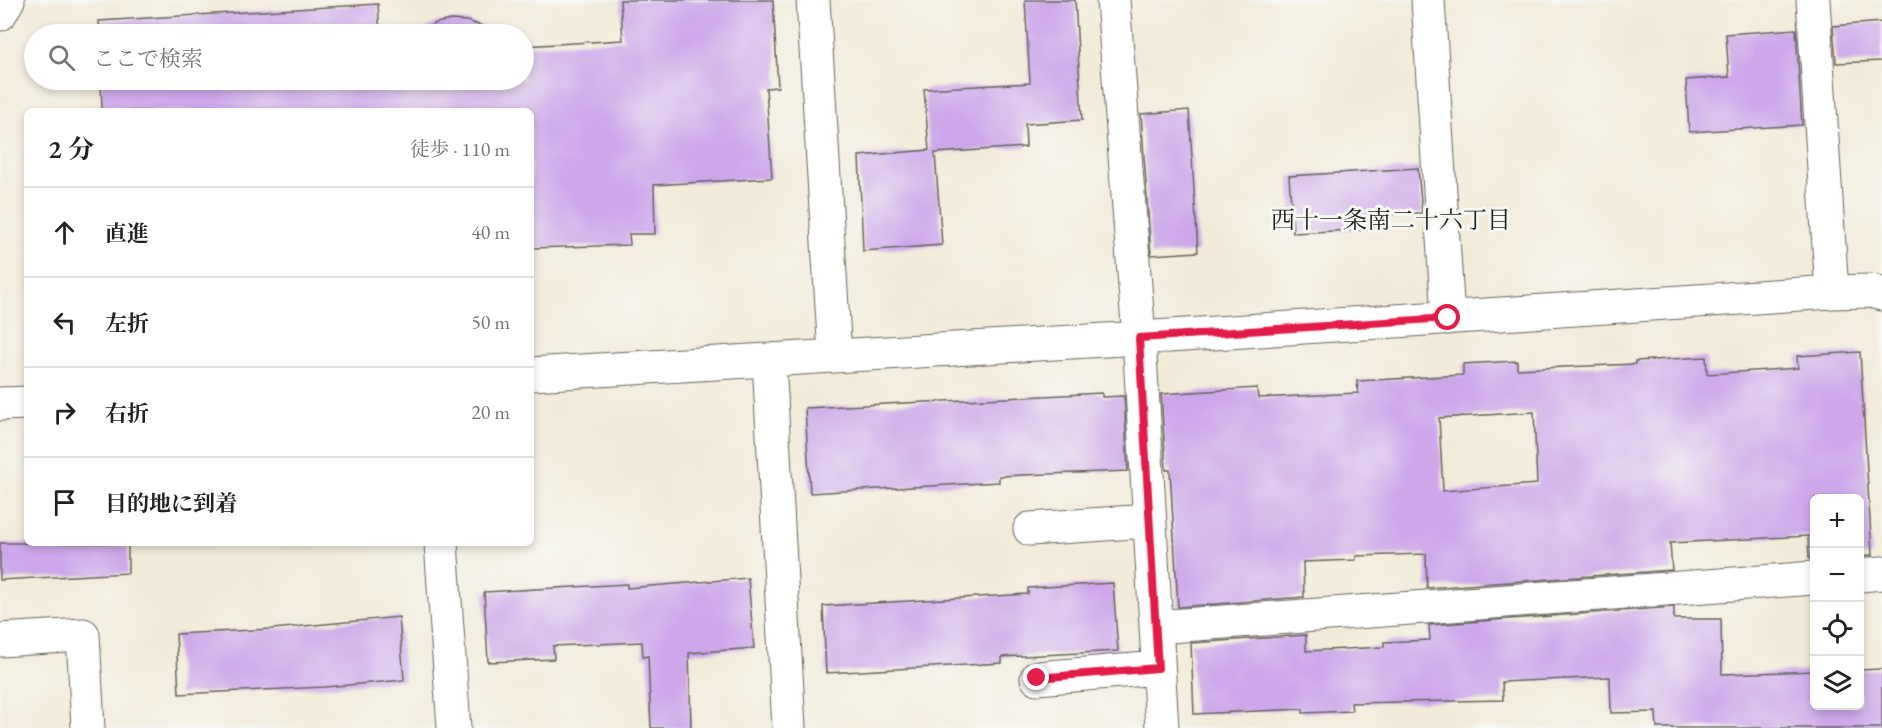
<!DOCTYPE html>
<html lang="ja">
<head>
<meta charset="utf-8">
<style>
	body { margin:0; font-family:"EB Garamond","Noto Serif JP",serif; background:#f2f2f2; color:#222 }
	.controls { position:absolute; right:18px; bottom:18px; display:grid; overflow:hidden; border-radius:9px; box-shadow:0 3px 9px #0003 }
	.controls button { width:54px; height:54px; display:grid; place-items:center; padding:0; border:0; border-bottom:2px solid #e0e0e0; background:#fff; color:#222; font:30px sans-serif }
	.stop { position:absolute; width:18px; height:18px; margin:-14px; border:4px solid #e11d48; border-radius:50%; background:#fff }
	.stop.end { background:#e11d48; border-color:#fff; box-shadow:0 2px 6px #0008 }
	.list { margin:0; padding:0; list-style:none }
	h2 { display:flex; justify-content:space-between; align-items:center; height:78px; margin:0; padding:0 24px; font-size:26px }
	h2 small { font-size:20px; font-weight:400; color:#767676 }
	.list li { display:grid; grid-template-columns:39px 1fr auto; gap:18px; align-items:center; box-sizing:border-box; height:90px; padding:0 24px; border-top:2px solid #e0e0e0 }
	.list b { display:block; font-size:22px; white-space:nowrap }
	.list em { font-size:20px; font-style:normal; color:#767676 }
	.icon { flex:none; width:33px; height:33px; fill:none; stroke:currentColor; stroke-width:2; stroke-linecap:round; stroke-linejoin:round }
	.map { position:relative; flex:none; width:1882px; height:728px; overflow:hidden }
	.search { position:absolute; background:#fff; box-shadow:0 3px 9px #0003; left:24px; top:24px; width:510px; height:66px; display:flex; align-items:center; gap:15px; box-sizing:border-box; padding:0 21px; border-radius:33px; color:#767676; font-size:22px }
	.panel { position:absolute; background:#fff; box-shadow:0 3px 9px #0003; left:24px; top:108px; width:510px; height:438px; border-radius:9px }
	.map>svg:first-child { display:block }
</style>
</head>
<body>
<div class="map">
<svg width="1882" height="728" viewBox="0 0 1882 728">
	<rect width="100%" height="100%" fill="#f6f6f2"/>
	<filter id="ink" filterUnits="userSpaceOnUse"><feTurbulence type="fractalNoise" baseFrequency=".0167" numOctaves="2"/><feDisplacementMap in="SourceGraphic" scale="12" xChannelSelector="R" yChannelSelector="G"/><feConvolveMatrix kernelMatrix="1 2 1 2 8 2 1 2 1" color-interpolation-filters="sRGB"/></filter>
	<filter id="wash" filterUnits="userSpaceOnUse"><feTurbulence type="fractalNoise" baseFrequency=".008" numOctaves="4" result="noise"/><feDisplacementMap in="SourceGraphic" scale="24" xChannelSelector="R" yChannelSelector="G"/><feGaussianBlur stdDeviation="1.35" result="paint"/><feColorMatrix in="noise" values="0 0 0 0 0 0 0 0 0 0 0 0 0 0 0 0 0 1.4 0 .05"/><feComposite in="paint" operator="in"/></filter>
	<g filter="url(#wash)">
		<rect width="100%" height="100%" fill="#f2ebd9"/>
		<g id="blocks">
			<path fill="#cda7ea" fill-rule="evenodd" d="M620 0H773L778 87 766 88 772 178 654 185 655 234H629L630 245 531 248V111H102L101 80H524V46L623 40Z
				M1025 0H1075L1082 120 1025 124 1026 147 935 153 942 245 863 251 859 156 929 150 924 89 1030 83Z
				M378 4 380 34H100L99 21Z
				M451 20 467 21 482 26 491 34H417L436 23Z
				M1882 22V61L1836 63 1833 26Z
				M1796 29 1802 125 1689 132 1686 80 1729 77 1726 34Z
				M1189 110 1198 252 1151 255 1141 114Z
				M1418 168 1422 213 1371 216 1372 229 1293 233 1289 176Z
				M1860 352 1872 555 1860 556V498H1815V559H1809L1808 536 1670 543 1672 570 1427 588 1426 554 1356 556V560L1303 562 1304 597 1178 607 1170 470H1166L1161 394 1257 388 1258 398 1358 393 1357 381 1463 375V364L1517 361V369L1635 364V361L1706 357 1707 374 1798 368 1797 356ZM1534 412 1537 484 1443 491 1439 418Z
				M1102 393V397L1124 396 1128 471 999 476V482L810 493 805 408Z
				M0 543H128V573L0 580Z
				M748 578 754 648 689 653 691 728H651L648 656 643 657 642 642 553 646 554 659 488 662 484 592 627 584V588Z
				M1113 583 1118 651 1002 657V663L826 673 823 606 1028 594V588Z
				M1674 607V619H1721L1722 674 1815 671V705H1860V670L1882 669V728H1657L1656 712 1611 713 1610 677 1502 682 1503 700 1351 703 1352 711 1303 713V709L1194 714 1191 643 1306 635V651L1384 647V642L1430 640 1429 625Z
				M399 617 404 680 325 687 179 694 176 634 272 629Z"/>
		</g>
	</g>
	<g filter="url(#ink)">
		<use href="#blocks" fill-opacity="0" stroke="#67645e" stroke-width="1.5"/>
		<g fill="none" stroke-linecap="round" stroke-linejoin="round">
			<defs>
				<path id="minor" d="M813 0 835 355
					M1113 0 1139 338 1162 728
					M1428 0 1448 318
					M1813 0 1832 292
					M0 14 8 0
					M769 361 789 728
					M531 374 1139 338 1832 292 1871 291 1882 294
					M0 404 27 403
					M1030 529 1149 521
					M441 543 454 728
					M1860 575 1882 573
					M1156 627 1814 578
					M0 640 83 635 88 728
					M1037 678 1158 668"/>
			</defs>
			<use href="#minor" stroke="#67645e" stroke-width="35"/>
			<use href="#minor" stroke="#fff" stroke-width="33"/>
		</g>
	</g>
	<g fill="none" stroke-linecap="round" stroke-linejoin="round" filter="url(#ink)">
		<path stroke="#e11d48" stroke-width="8" d="M1037 678 1158 668 1139 338 1448 318"/>
	</g>
	<g text-anchor="middle" dominant-baseline="central" stroke-width="6" stroke-linejoin="round" paint-order="stroke">
		<g font-size="24" fill="#1c1c1c" stroke="#f6f6f2">
			<text x="1391" y="219">西十一条南二十六丁目</text>
		</g>
	</g>
</svg>
<div class="controls">
<button>+</button>
<button>−</button>
<button><svg class="icon" aria-label="locate" viewBox="0 0 24 24"><circle cx="12" cy="12" r="6"/><path d="M12 2v4M12 18v4M2 12h4M18 12h4"/></svg></button>
<button><svg class="icon" aria-label="layers" viewBox="0 0 24 24"><path d="M12 4l9 5-9 5-9-5zM3 14l9 5 9-5"/></svg></button>
</div>
<div class="stop" style="left:1448px;top:318px"></div>
<div class="stop end" style="left:1037px;top:678px"></div>
<div class="search"><svg class="icon" aria-label="search" viewBox="0 0 24 24"><circle cx="10" cy="10" r="6"/><path d="M15 15l6 6"/></svg>ここで検索</div>
<section class="panel">
<h2>2 分<small>徒歩 · 110 m</small></h2>
<ul class="list">
<li><svg class="icon" aria-label="ahead" viewBox="0 0 24 24"><path d="M12 20V5M6 11l6-6 6 6"/></svg><div><b>直進</b></div><em>40 m</em></li>
<li><svg class="icon" aria-label="left" viewBox="0 0 24 24"><path d="M17 20v-9H6M10 6l-5 5 5 5"/></svg><div><b>左折</b></div><em>50 m</em></li>
<li><svg class="icon" aria-label="right" viewBox="0 0 24 24"><path d="M7 20v-9h11M14 6l5 5-5 5"/></svg><div><b>右折</b></div><em>20 m</em></li>
<li><svg class="icon" aria-label="arrive" viewBox="0 0 24 24"><path d="M6 21V4h12l-3 4 3 4H6"/></svg><div><b>目的地に到着</b></div></li>
</ul>
</section>
</div>
</body>
</html>
